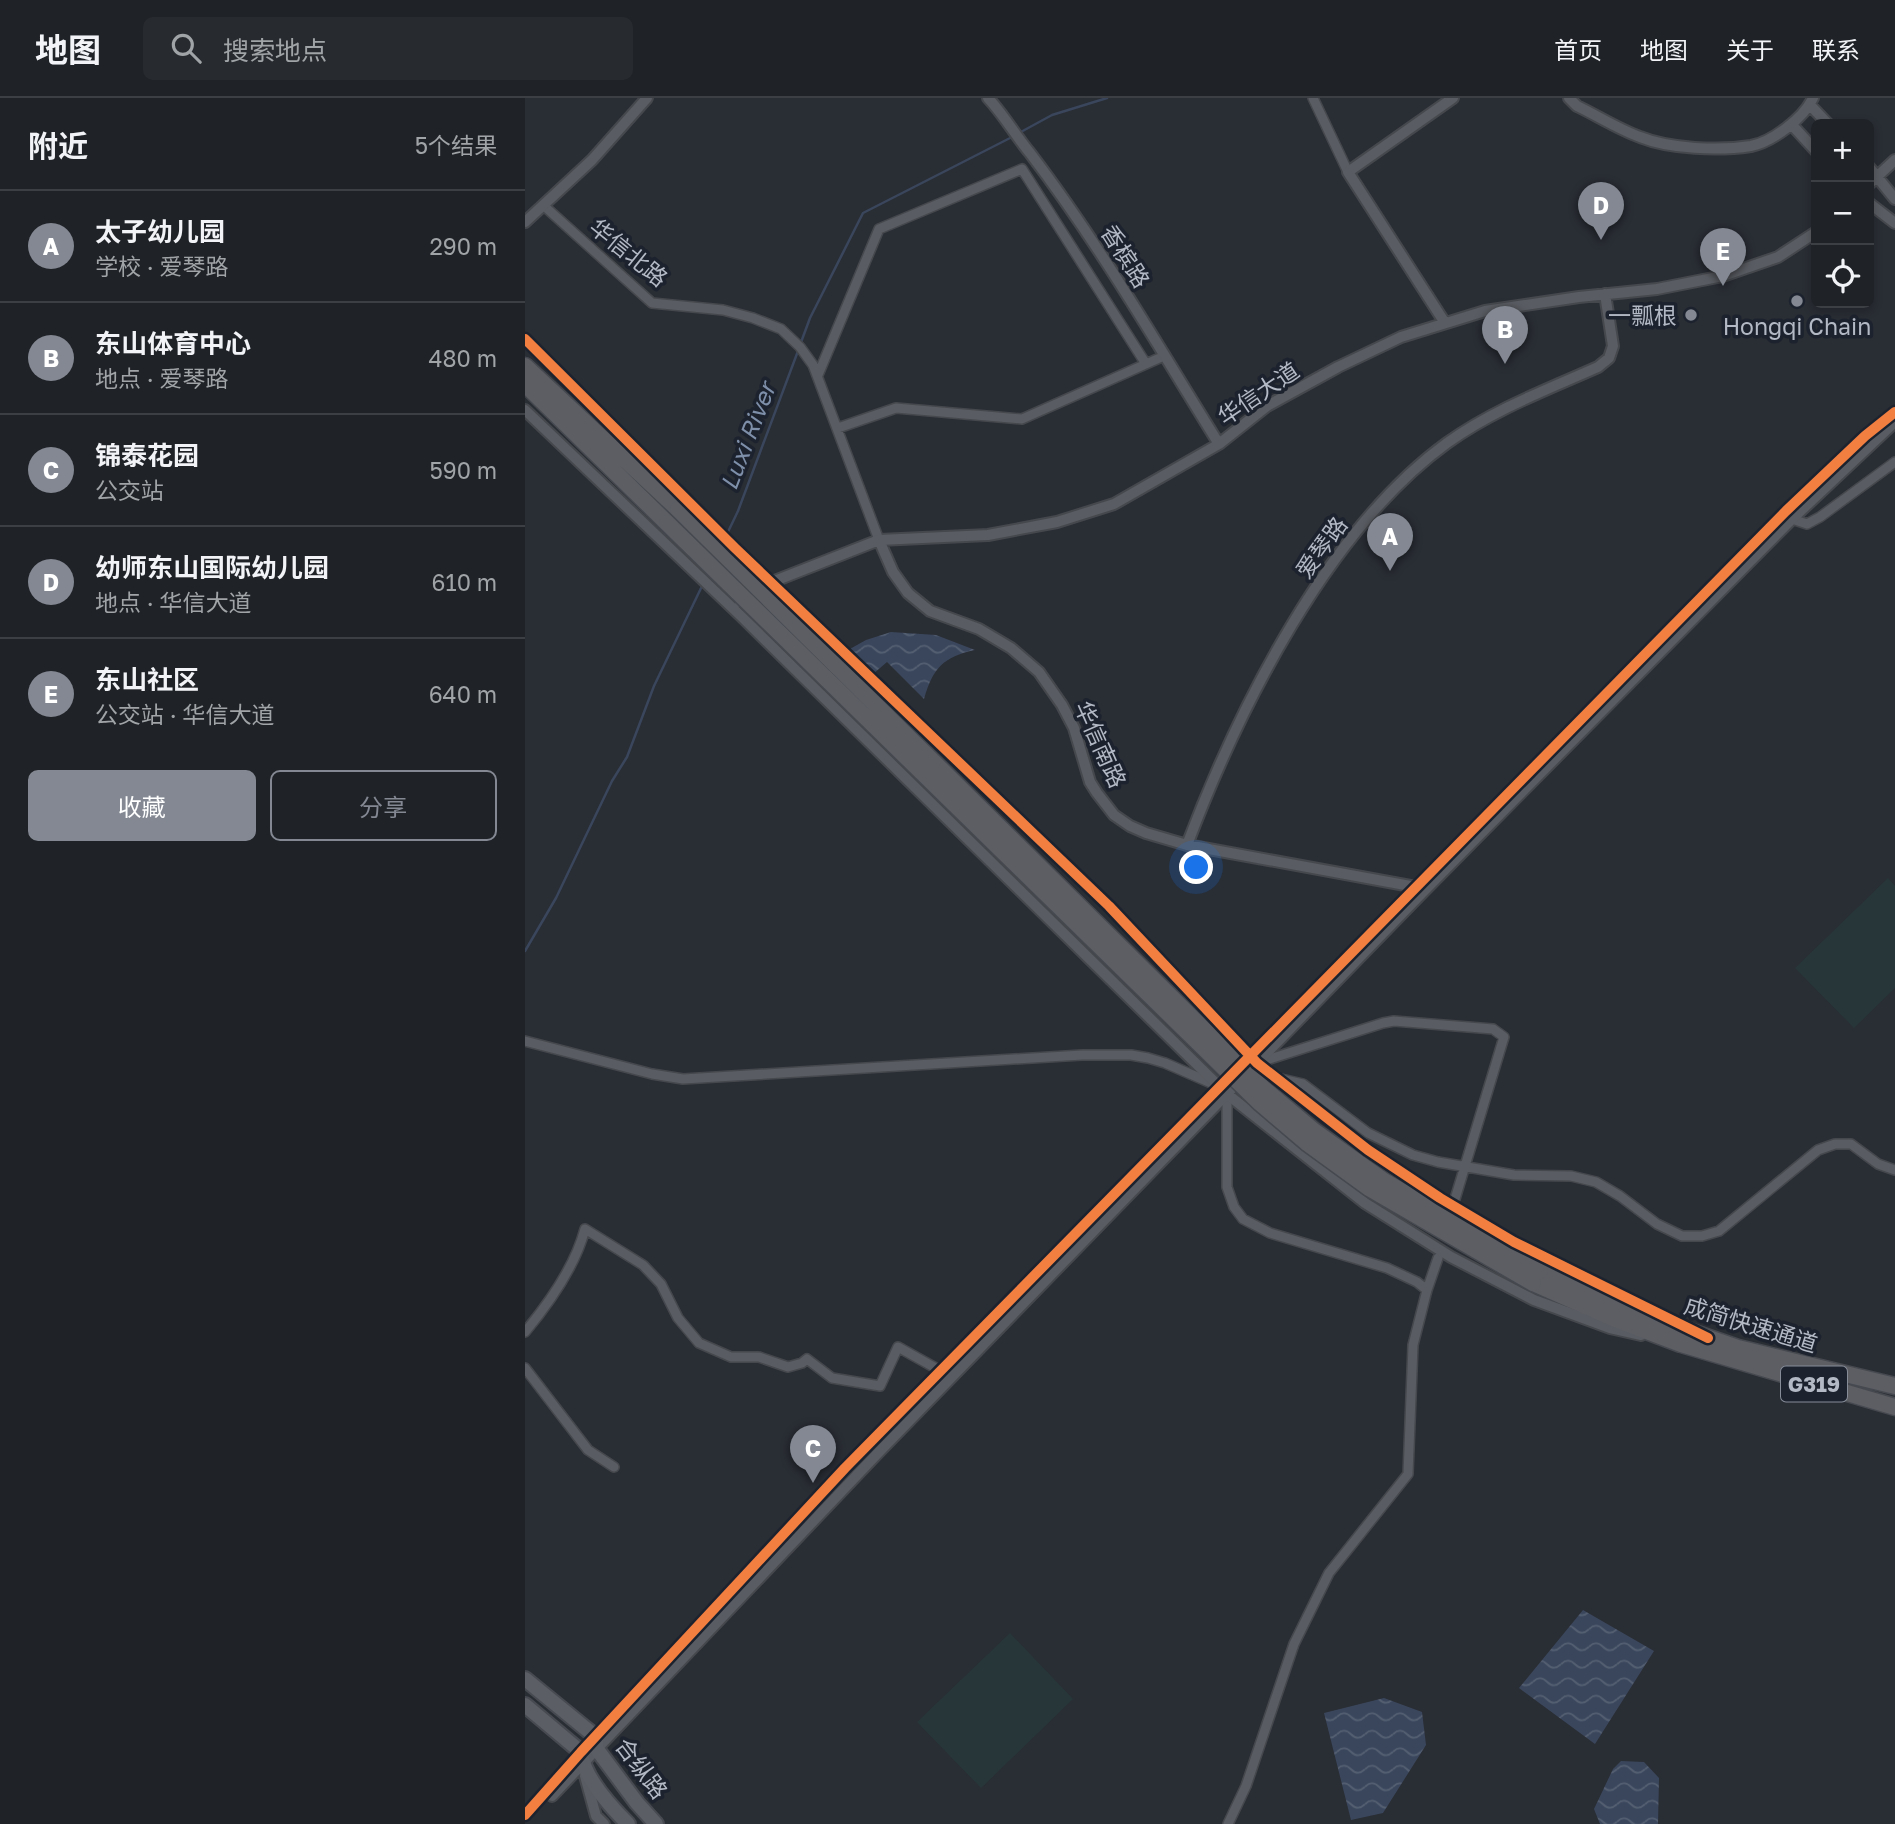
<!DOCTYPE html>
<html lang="zh">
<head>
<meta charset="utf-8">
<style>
	body { margin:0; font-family:"Golos Text","Noto Sans SC",sans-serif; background:#272a2f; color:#f1f3f6 }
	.controls { position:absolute; right:21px; top:21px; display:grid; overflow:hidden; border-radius:10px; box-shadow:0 4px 10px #0003 }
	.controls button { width:63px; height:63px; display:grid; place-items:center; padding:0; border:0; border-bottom:2px solid #3c3f44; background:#1f2227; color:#f1f3f6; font:35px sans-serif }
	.you { position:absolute; left:672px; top:770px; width:24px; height:24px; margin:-18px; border:5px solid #fff; border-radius:50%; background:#1a73e8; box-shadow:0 0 0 10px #1a73e833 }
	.badge { display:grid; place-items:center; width:46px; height:46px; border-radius:50%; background:#838892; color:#fff; font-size:23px; font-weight:700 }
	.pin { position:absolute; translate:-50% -58px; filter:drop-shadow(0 2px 4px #0008) }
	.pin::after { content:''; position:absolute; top:37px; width:24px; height:21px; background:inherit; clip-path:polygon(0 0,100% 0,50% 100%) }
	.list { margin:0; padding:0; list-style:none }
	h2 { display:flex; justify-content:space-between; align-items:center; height:91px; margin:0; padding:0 28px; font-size:30px }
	h2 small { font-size:23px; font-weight:400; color:#a1a4a7 }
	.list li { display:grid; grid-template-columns:46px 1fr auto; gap:21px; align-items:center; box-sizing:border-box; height:112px; padding:0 28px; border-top:2px solid #3c3f44 }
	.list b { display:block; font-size:26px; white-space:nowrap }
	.list p { margin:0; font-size:23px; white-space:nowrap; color:#a1a4a7 }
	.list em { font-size:23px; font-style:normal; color:#a1a4a7 }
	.actions { display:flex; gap:14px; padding:21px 28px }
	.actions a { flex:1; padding:16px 0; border:2px solid #838892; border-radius:10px; text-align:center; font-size:24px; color:#838892 }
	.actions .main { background:#838892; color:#fff }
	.icon { flex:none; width:38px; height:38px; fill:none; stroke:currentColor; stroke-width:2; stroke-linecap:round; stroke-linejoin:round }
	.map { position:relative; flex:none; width:1370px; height:1726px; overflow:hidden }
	header { display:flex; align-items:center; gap:42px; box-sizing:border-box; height:98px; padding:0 35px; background:#1f2227; border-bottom:2px solid #3c3f44 }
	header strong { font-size:33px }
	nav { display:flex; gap:38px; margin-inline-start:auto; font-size:24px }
	.search { width:490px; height:63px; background:#272a2f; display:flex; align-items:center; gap:18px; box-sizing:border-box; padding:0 24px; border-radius:10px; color:#a1a4a7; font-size:26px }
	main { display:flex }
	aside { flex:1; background:#1f2227 }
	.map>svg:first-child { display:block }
</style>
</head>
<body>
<header>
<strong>地图</strong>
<div class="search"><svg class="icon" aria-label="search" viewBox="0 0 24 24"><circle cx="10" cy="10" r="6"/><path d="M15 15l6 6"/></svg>搜索地点</div>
<nav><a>首页</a><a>地图</a><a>关于</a><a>联系</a></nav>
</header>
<main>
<aside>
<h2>附近<small>5个结果</small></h2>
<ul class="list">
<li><span class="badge">A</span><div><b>太子幼儿园</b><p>学校 · 爱琴路</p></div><em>290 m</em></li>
<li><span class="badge">B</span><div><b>东山体育中心</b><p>地点 · 爱琴路</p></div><em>480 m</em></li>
<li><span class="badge">C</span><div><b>锦泰花园</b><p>公交站</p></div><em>590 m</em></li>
<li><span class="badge">D</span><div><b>幼师东山国际幼儿园</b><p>地点 · 华信大道</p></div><em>610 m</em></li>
<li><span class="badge">E</span><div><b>东山社区</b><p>公交站 · 华信大道</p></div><em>640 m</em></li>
</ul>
<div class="actions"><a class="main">收藏</a><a>分享</a></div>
</aside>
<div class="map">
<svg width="1370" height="1726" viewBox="0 0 1370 1726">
	<defs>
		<pattern id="water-waves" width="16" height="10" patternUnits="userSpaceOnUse" patternTransform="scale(1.75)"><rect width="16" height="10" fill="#3a465c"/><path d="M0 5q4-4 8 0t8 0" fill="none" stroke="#545f72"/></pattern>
	</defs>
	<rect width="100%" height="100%" fill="#292d34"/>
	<path fill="#273739" d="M1363 780 1370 788V890L1329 930 1270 870Z
		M485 1535 548 1601 456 1690 392 1624Z"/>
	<path fill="url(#water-waves)" d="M366 534 411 537 450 552C418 559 408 570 399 601L362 564 348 576 323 552 341 542Z
		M1058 1512 1129 1553 1070 1646 994 1590Z
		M859 1600 897 1614 901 1647 858 1715 826 1722 799 1615Z
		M1096 1663 1119 1664 1134 1680 1133 1726H1075L1069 1711 1088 1671Z"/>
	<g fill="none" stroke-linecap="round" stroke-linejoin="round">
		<path stroke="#3a465c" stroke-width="2.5" d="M494 35 527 17 582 0
			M275 247 285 220 338 115 489 38
			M202 436 213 413 273 253
			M0 853 31 800 87 683 102 659 129 588 178 486"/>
		<defs>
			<path id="minor" d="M788 0 823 74
				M18 107 127 205 198 212 228 220 256 231 275 249 288 267 354 442
				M293 277 354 131 497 71 621 266
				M313 330 371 310 497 321 639 258
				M1267 421 1282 426 1295 419 1370 364
				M0 943 127 976 158 981 557 957H606L623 960 640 965 693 988
				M732 965 858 925 869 923 968 931 979 939 930 1101
				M752 980 778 986 843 1035 888 1057 913 1064 989 1077 1046 1078 1071 1084 1095 1098 1132 1126 1157 1138H1177L1194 1133 1293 1052 1310 1046H1326L1353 1066 1370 1072
				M702 996V1089L709 1109 718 1121 745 1135 862 1170 892 1184 902 1192
				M0 1234C25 1204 50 1169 60 1131L118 1167 136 1186 153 1220 174 1245 206 1259H234L263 1269 277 1265 282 1261 307 1280 355 1288 373 1249 416 1273
				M0 1270 63 1352 89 1369
				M703 1726 721 1688 769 1546 804 1475 883 1376 888 1247 902 1192 913 1160"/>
			<path id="tertiary" d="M463 0C479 17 490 37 505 55 575 147 633 248 694 346
				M1044 0 1052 8C1073 18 1093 31 1115 39 1145 51 1194 53 1226 48 1247 44 1279 20 1288 0
				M1285 7 1303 26
				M1267 27 1291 53
				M1344 69 1370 101
				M1344 86 1370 62
				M1344 105 1370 125
				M0 124 67 62 122 0
				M920 225 823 74 928 0
				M0 241 210 450 584 808 732 965 843 1052 915 1100 989 1144 1130 1214
				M0 312 217 519 702 996 840 1105 926 1159 1009 1202 1085 1230 1116 1237
				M354 442 368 474 383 495 405 513 454 531 486 550 514 574 537 607 549 630 565 684 572 695 589 717 605 728 621 735 662 747 891 789 895 793
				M215 504 247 484 354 442 463 437 532 424 589 406 694 346 742 308 813 269 876 239 960 213 1054 199 1132 191 1198 178 1253 159 1291 134
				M662 747C713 612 802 432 922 345 968 312 1021 292 1073 269L1084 260 1088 248 1080 196
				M60 1678 71 1718 79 1726
				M27 1698 352 1356 897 795 1267 421 1370 324
				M0 1717 56 1654 320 1370 1261 413 1340 338 1370 314"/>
			<path id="primary" d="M0 1581 71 1639V1650L112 1705 131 1726
				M0 1607 56 1654C58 1678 86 1709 103 1726"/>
			<path id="trunk" d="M0 268 153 411
				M0 286 142 425
				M1015 1173 1106 1213 1213 1250 1370 1288
				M1008 1185 1090 1221 1156 1246 1370 1309"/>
		</defs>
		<use href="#minor" stroke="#45484d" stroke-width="12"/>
		<use href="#tertiary" stroke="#45484d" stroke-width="14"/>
		<use href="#primary" stroke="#474a51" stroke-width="18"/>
		<use href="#trunk" stroke="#46494f" stroke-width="19"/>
		<use href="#minor" stroke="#595c62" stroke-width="9"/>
		<use href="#tertiary" stroke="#595c62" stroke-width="10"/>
		<use href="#primary" stroke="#5b5e64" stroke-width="14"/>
		<use href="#trunk" stroke="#5c5e64" stroke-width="16"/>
		<defs>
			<path id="trunk-bridge" d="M153 411 738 990 789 1033 859 1083 1015 1173
				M142 425 735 1005 782 1045 844 1090 1008 1185"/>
		</defs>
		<use href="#trunk-bridge" stroke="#46494f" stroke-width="19" stroke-linecap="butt"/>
		<use href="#trunk-bridge" stroke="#5c5e64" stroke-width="16"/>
		<defs>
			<path id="cycleway" d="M0 241 210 450 584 808 732 965 843 1052 915 1100 989 1144 1183 1240
				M0 1717 56 1654 320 1370 1261 413 1340 338 1370 314"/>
		</defs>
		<use href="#cycleway" stroke="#1d232e" stroke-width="15"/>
		<use href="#cycleway" stroke="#f27e40" stroke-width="10"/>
	</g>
	<g fill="#838892" stroke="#1d232e" stroke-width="2.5">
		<circle cx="1272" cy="203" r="7"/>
		<circle cx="1166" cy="217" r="7"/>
	</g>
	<g text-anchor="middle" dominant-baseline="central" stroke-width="7" stroke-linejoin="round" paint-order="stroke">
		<rect fill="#1d232e" stroke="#868c98" stroke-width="2" x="1256" y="1268.5" width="66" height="35" rx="5"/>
		<g font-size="21" font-weight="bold" fill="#b3b9c5">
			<text x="1289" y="1286">G319</text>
		</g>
		<g font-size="23" fill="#b3b9c5" stroke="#1d232e">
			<text transform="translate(104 154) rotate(39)">华信北路</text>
			<text transform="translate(601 158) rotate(58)">香槟路</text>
			<text transform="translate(733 295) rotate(-34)">华信大道</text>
			<text transform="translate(796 449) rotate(-54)">爱琴路</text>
			<text transform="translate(576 646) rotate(66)">华信南路</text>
			<text transform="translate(1226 1226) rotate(17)">成简快速通道</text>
			<text transform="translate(117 1670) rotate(53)">合纵路</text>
		</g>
		<g font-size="23" fill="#b3b9c5" stroke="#1d232e" text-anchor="end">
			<text x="1152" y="217">一瓢根</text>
			<text x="1272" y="228" text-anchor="middle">Hongqi Chain</text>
		</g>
		<g font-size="24" font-style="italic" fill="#7e8faa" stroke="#1d232e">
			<text transform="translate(222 338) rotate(-69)">Luxi River</text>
		</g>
	</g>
</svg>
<div class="controls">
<button>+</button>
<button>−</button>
<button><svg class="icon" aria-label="locate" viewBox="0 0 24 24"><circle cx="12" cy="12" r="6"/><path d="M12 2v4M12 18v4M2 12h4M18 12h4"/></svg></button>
</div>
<div class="you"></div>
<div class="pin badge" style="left:865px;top:473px">A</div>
<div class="pin badge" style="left:980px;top:266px">B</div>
<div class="pin badge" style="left:288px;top:1385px">C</div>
<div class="pin badge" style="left:1076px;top:142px">D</div>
<div class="pin badge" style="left:1198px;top:188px">E</div>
</div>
</main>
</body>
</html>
